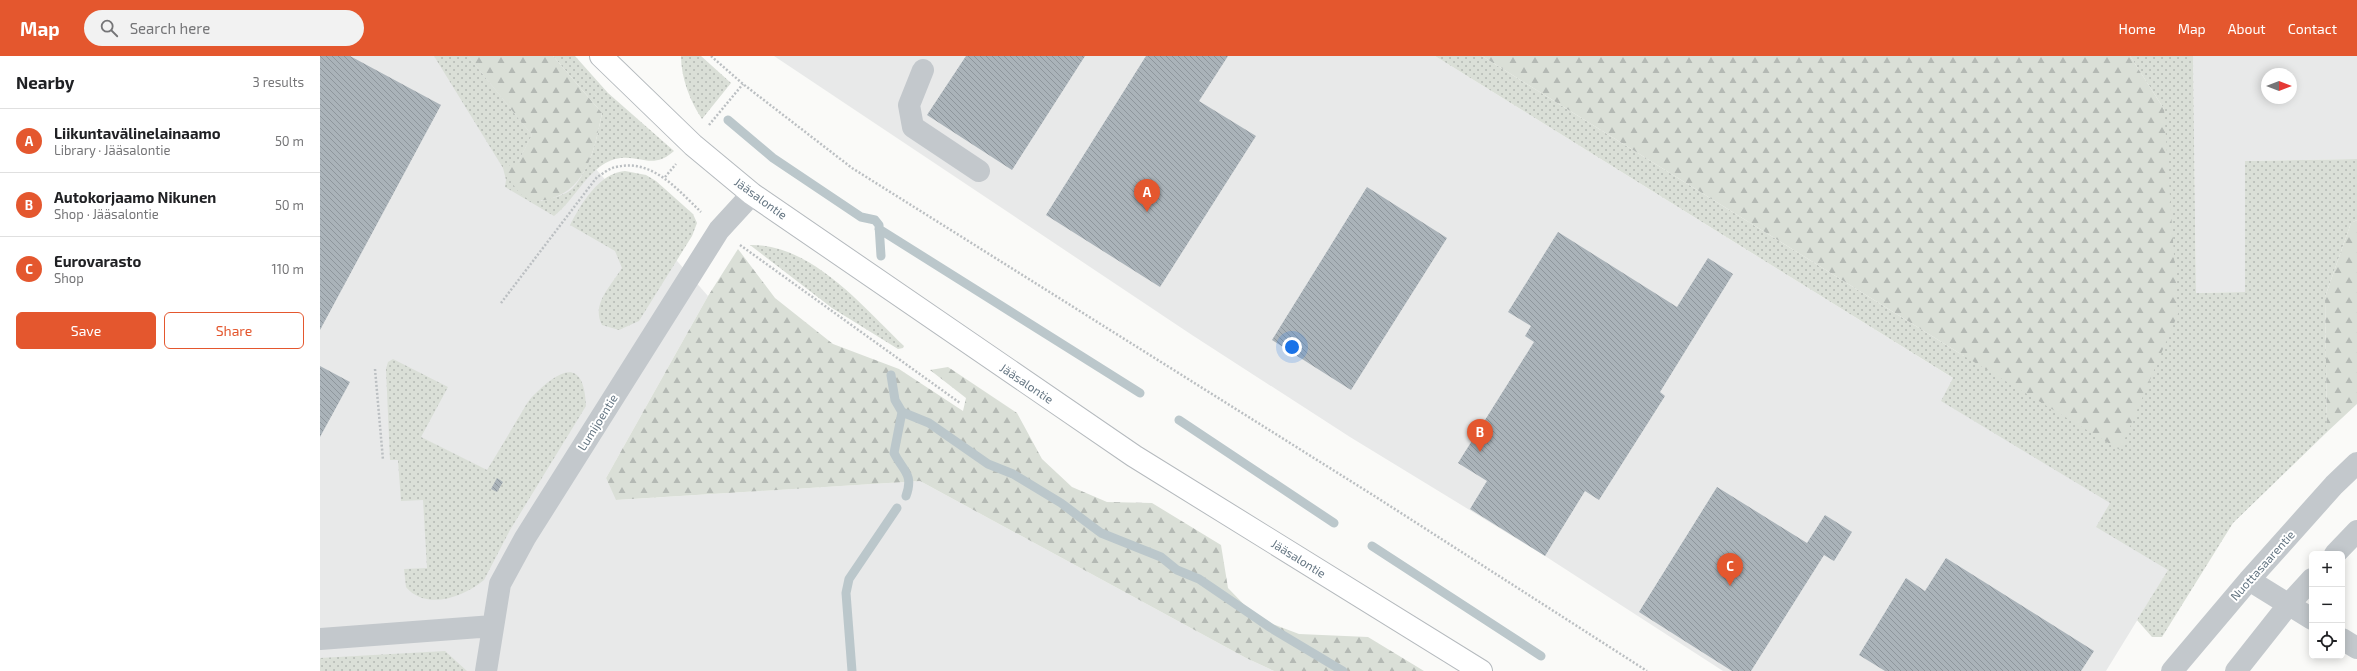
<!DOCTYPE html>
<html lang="en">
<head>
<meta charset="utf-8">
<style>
	body { margin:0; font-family:"Exo 2",sans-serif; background:#f2f2f2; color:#202124 }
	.controls { position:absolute; right:12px; bottom:12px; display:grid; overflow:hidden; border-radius:6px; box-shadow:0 2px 10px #0003 }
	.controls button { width:36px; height:36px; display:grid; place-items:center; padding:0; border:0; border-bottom:1px solid #e0e0e0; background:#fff; color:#202124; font:20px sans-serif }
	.compass { position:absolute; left:1941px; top:12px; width:36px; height:36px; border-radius:50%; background:#fff; box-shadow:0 2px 10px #0003; rotate:90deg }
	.you { position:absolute; left:972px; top:291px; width:14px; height:14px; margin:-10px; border:3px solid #fff; border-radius:50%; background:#1a73e8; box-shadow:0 0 0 6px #1a73e833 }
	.badge { display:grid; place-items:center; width:26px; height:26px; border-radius:50%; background:#e4572e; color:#fff; font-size:13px; font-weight:700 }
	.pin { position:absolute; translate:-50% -33px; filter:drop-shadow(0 1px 2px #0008) }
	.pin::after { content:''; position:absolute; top:21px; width:14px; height:12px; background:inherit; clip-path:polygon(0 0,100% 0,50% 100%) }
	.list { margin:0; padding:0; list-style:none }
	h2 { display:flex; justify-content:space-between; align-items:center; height:52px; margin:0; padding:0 16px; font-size:17px }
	h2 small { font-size:13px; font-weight:400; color:#757577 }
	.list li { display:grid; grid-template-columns:26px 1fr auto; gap:12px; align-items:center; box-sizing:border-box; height:64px; padding:0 16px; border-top:1px solid #e0e0e0 }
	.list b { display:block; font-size:15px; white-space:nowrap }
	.list p { margin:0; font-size:13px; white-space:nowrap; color:#757577 }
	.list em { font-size:13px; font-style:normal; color:#757577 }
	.actions { display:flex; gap:8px; padding:12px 16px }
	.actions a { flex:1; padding:9px 0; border:1px solid #e4572e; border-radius:6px; text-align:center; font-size:14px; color:#e4572e }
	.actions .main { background:#e4572e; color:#fff }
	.icon { flex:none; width:22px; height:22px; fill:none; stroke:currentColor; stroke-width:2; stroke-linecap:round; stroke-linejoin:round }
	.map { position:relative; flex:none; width:2037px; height:615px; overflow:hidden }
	header { display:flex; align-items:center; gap:24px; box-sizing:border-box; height:56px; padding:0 20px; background:#e4572e; color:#fff }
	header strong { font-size:19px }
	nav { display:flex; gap:22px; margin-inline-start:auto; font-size:14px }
	.search { width:280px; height:36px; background:#f2f2f2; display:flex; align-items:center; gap:10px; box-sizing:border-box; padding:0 14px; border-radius:22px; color:#757577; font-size:15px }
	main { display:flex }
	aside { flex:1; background:#fff }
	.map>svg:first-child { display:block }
</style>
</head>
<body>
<header>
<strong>Map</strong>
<div class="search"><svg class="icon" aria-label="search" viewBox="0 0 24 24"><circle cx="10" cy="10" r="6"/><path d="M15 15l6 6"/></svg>Search here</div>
<nav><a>Home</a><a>Map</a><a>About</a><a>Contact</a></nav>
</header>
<main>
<aside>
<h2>Nearby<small>3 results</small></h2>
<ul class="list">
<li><span class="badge">A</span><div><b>Liikuntavälinelainaamo</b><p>Library · Jääsalontie</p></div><em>50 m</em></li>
<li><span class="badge">B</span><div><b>Autokorjaamo Nikunen</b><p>Shop · Jääsalontie</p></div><em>50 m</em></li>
<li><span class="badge">C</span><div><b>Eurovarasto</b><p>Shop</p></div><em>110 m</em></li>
</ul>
<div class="actions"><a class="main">Save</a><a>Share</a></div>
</aside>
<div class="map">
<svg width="2037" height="615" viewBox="0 0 2037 615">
	<defs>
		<pattern id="green-dots" width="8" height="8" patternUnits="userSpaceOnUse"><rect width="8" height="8" fill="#dadfd7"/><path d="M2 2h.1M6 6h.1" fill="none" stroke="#b4b9b4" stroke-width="1.8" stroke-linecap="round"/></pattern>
		<pattern id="forest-firs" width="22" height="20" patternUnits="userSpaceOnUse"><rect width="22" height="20" fill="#dadfd7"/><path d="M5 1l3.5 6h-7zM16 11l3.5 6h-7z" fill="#b4b9b4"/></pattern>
		<pattern id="building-back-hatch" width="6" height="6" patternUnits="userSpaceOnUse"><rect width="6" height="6" fill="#aab3b9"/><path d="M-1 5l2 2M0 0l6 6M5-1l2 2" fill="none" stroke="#8e969c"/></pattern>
	</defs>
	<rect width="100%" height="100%" fill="#fafaf8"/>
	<path fill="#e8e9e9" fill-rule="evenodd" d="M0 0H176L388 240 286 422 297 444 600 425 926 602 954 615H0Z
		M454 0H1115L1874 472 1786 615H1403L1225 500 1030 381 872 279Z
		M1873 0H2037V103L1925 105V236L1876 237ZM1947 18H1971V42H1947Z"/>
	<path fill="url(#green-dots)" d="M114 0H148L212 79 198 106 221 145C231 142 245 140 253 132 271 112 277 82 282 57L233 0H255L288 37 354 95C332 115 319 97 295 103 268 111 255 144 234 160L185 131 186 124 183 112Z
		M361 0H381L411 27 382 63C370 45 361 22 361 0Z
		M1115 0H1162L1644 300 1844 53 1810 0H1873L1876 237 1925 236V105L2037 103V164L2031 167 2005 241 2007 376 1913 467 1842 581H1832L1817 564 1848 514 1776 471 1790 447 1621 345 1633 322Z
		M305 115 326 119 336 125 373 158 377 167 372 180 319 265 299 274 282 269C271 248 291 230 302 212L295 195 250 169C261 148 279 117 305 115Z
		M430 189C492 188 542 250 584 290L583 292 578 293 512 252Z
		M73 303 128 331 101 381 167 414C177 398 187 381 197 364 202 357 206 347 212 341 238 314 264 299 266 350L190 474 164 524C144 541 106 555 86 531L84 513 107 512 103 444 81 445 78 404H70L66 313 68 306Z
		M125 595 147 615H0V602Z"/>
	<path fill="url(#forest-firs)" d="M148 0H233L282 57C275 91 268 132 230 143 222 145 210 145 203 140 195 134 189 120 183 112L198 106 212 79Z
		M1162 0H1810L1844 53 1858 258 1800 394 1644 300Z
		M2037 164V348L2007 376 2005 241 2031 167Z
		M418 193 455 242 513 288 579 313 643 355 646 342 610 314 628 311 697 357 722 403 752 431 787 446 832 447 901 489 908 532 937 562 979 578 1048 581 1104 615H954L926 602 600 425 296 444 286 422 388 240Z"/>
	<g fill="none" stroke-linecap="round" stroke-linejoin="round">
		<path stroke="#bbc7cb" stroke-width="9" d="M408 64 453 102 541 161 555 164 559 169 561 200
			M559 173 820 337
			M571 319 575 344 582 356 574 397C583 415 594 418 586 440
			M582 356 609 367 668 408 693 418 741 447 781 477 841 501 857 514 879 523 951 572 1023 615
			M859 364 1014 467
			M1052 490 1221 600
			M532 615 526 537 529 523 577 452"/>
	</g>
	<path fill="url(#building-back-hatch)" d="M0 0H30L121 49 0 274Z
		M646 0H765L692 114 607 59Z
		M826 0H908L879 45 936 80 840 231 726 159Z
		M1047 131 1127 182 1031 334 952 284Z
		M1238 176 1357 251 1388 202 1413 218 1340 336 1345 340 1279 444 1265 435 1225 500 1150 453 1167 425 1138 407 1214 286 1205 280 1211 270 1188 256Z
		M0 310 30 326 0 381Z
		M177 422 183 426 177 436 171 433Z
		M1397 431 1487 487 1505 459 1532 476 1514 505 1504 499 1431 615H1412L1319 556Z
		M1626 502 1774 595 1761 615H1565L1539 599 1586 522 1605 535Z"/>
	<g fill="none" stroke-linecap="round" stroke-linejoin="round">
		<defs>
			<path id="major" d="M281 0 373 89 432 138 814 400 1161 615"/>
		</defs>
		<use href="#major" stroke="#b5babe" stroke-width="24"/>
		<path stroke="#bbbfc2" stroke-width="2.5" stroke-dasharray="2 2" stroke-linecap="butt" d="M391 0 423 28 532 112 1056 441 1327 615
			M389 69 423 28
			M345 121 356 108
			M420 189 640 347
			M181 247 277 121C283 118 289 112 296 111 332 102 358 134 381 156
			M55 313 63 404"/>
		<path stroke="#c3c8cc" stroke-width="22" d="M603 14 589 49 593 71 659 115
			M2015 498 2037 475
			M1929 524 1992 563
			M0 583 173 570
			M2022 583 2037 592
			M166 615 180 528 205 482 399 174 432 138
			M1852 615 1929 524 2014 429 2037 407
			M1916 615 1969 548 1992 523"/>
		<use href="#major" stroke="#fff" stroke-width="22"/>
	</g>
	<g text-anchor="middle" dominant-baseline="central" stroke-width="4" stroke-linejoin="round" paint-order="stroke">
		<g font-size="12" fill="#657683" stroke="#fff">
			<text transform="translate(441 142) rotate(36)">Jääsalontie</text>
			<text transform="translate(707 327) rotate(34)">Jääsalontie</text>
			<text transform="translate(277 366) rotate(-58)">Lumijoentie</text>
			<text transform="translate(979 502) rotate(32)">Jääsalontie</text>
			<text transform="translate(1942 509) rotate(-48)">Nuottasaarentie</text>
		</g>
	</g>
</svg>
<div class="controls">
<button>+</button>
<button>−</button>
<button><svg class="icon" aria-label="locate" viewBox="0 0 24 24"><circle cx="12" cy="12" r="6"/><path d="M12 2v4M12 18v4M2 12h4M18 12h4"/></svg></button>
</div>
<svg class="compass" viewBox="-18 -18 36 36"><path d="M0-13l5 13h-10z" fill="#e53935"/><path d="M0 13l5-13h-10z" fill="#757577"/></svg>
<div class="you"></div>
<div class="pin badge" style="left:827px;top:156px">A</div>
<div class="pin badge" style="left:1160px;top:396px">B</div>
<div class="pin badge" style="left:1410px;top:530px">C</div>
</div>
</main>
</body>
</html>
